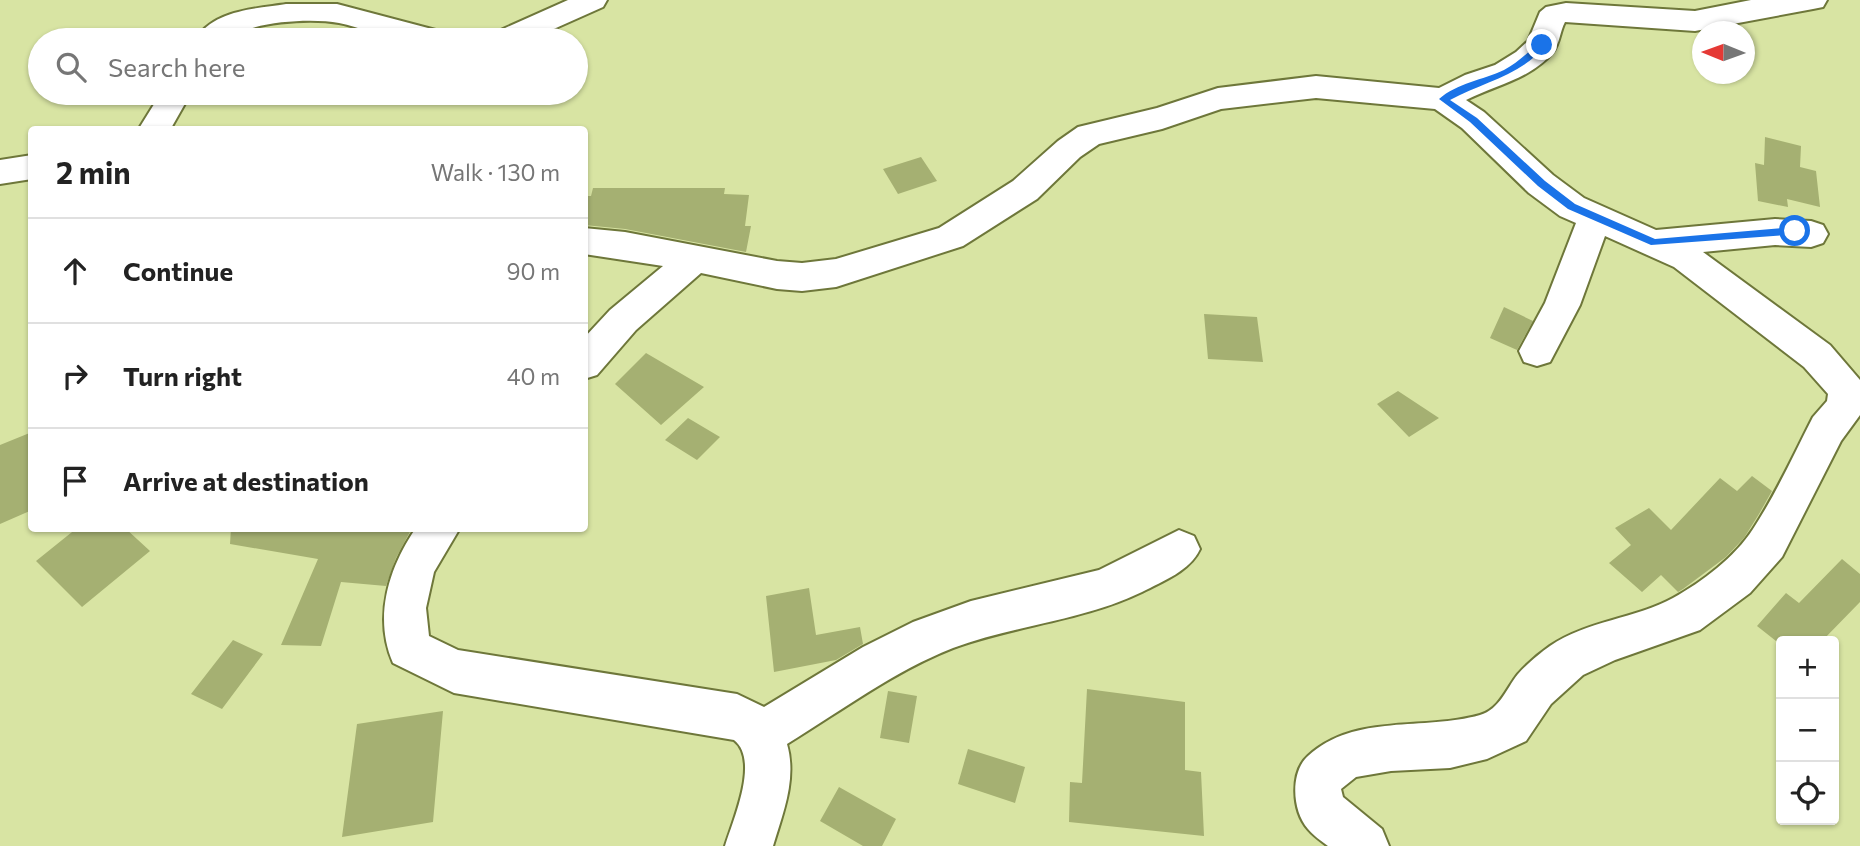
<!DOCTYPE html>
<html lang="en">
<head>
<meta charset="utf-8">
<style>
	body { margin:0; font-family:Commissioner,sans-serif; background:#f2f2f2; color:#222 }
	.controls { position:absolute; right:21px; bottom:21px; display:grid; overflow:hidden; border-radius:7px; box-shadow:0 2px 5px #0004 }
	.controls button { width:63px; height:63px; display:grid; place-items:center; padding:0; border:0; border-bottom:2px solid #e0e0e0; background:#fff; color:#222; font:35px sans-serif }
	.compass { position:absolute; left:1692px; top:21px; width:63px; height:63px; border-radius:50%; background:#fff; box-shadow:0 2px 5px #0004; rotate:271deg }
	.stop { position:absolute; width:21px; height:21px; margin:-16px; border:5px solid #1a73e8; border-radius:50%; background:#fff }
	.stop.end { background:#1a73e8; border-color:#fff; box-shadow:0 2px 7px #0008 }
	.list { margin:0; padding:0; list-style:none }
	h2 { display:flex; justify-content:space-between; align-items:center; height:91px; margin:0; padding:0 28px; font-size:30px }
	h2 small { font-size:23px; font-weight:400; color:#767676 }
	.list li { display:grid; grid-template-columns:46px 1fr auto; gap:21px; align-items:center; box-sizing:border-box; height:105px; padding:0 28px; border-top:2px solid #e0e0e0 }
	.list b { display:block; font-size:26px; white-space:nowrap }
	.list em { font-size:23px; font-style:normal; color:#767676 }
	.icon { flex:none; width:38px; height:38px; fill:none; stroke:currentColor; stroke-width:2; stroke-linecap:round; stroke-linejoin:round }
	.map { position:relative; flex:none; width:1860px; height:846px; overflow:hidden }
	.search { position:absolute; background:#fff; box-shadow:0 2px 5px #0004; left:28px; top:28px; width:560px; height:77px; display:flex; align-items:center; gap:18px; box-sizing:border-box; padding:0 24px; border-radius:38px; color:#767676; font-size:26px }
	.panel { position:absolute; background:#fff; box-shadow:0 2px 5px #0004; left:28px; top:126px; width:560px; height:406px; border-radius:7px }
	.map>svg:first-child { display:block }
</style>
</head>
<body>
<div class="map">
<svg width="1860" height="846" viewBox="0 0 1860 846">
	<rect width="100%" height="100%" fill="#d8e4a3"/>
	<path fill="#a5b072" d="M1765 137 1801 146 1800 167 1816 171 1820 207 1787 199 1788 207 1758 201 1755 163 1764 165Z
		M921 157 937 181 898 194 883 169Z
		M593 188H725L724 194 749 195 745 226H751L746 252 625 229 584 225V196H591Z
		M1504 307 1533 321 1517 350 1490 338Z
		M1204 314 1257 317 1263 362 1208 359Z
		M646 353 704 387 661 425 615 384Z
		M1398 391 1439 418 1409 437 1377 404Z
		M688 418 720 437 697 460 665 440Z
		M32 432V510L0 524V445Z
		M1752 476 1772 491 1759 514 1744 538 1726 557 1683 589 1678 592 1661 575 1642 592 1609 563 1631 545 1615 528 1649 508 1671 530 1720 478 1737 491Z
		M77 528H125L150 551 82 607 36 561Z
		M231 528H412L396 558 386 586 341 582 321 646 281 645 318 559 230 544Z
		M1842 559 1860 574V602L1822 641H1776L1757 626 1786 593 1799 603Z
		M809 588 816 635 860 627 863 644 836 660 774 672 766 596Z
		M233 640 263 654 222 709 191 694Z
		M1087 689 1185 702V770L1201 772 1204 836 1069 822 1070 782 1082 783Z
		M888 691 917 696 909 743 880 738Z
		M443 711 433 822 342 837 357 724Z
		M968 749 1025 767 1015 803 958 784Z
		M839 787 896 819 882 846H863L820 821Z"/>
	<g fill="none" stroke-linecap="round" stroke-linejoin="round">
		<defs>
			<path id="minor" d="M568 0H607L603 7 529 40H489L494 33Z
				M1751 0H1827L1823 7 1813 9 1695 31 1565 22C1560 31 1560 43 1553 52 1531 79 1496 85 1466 100L1484 112 1553 175 1584 198 1656 230 1775 219 1811 221 1823 225 1828 234 1823 243 1811 247 1775 245 1703 252 1830 345 1860 380V415L1841 441 1782 557 1750 593 1700 630 1615 660 1583 675 1551 704 1526 741 1487 759 1450 768 1391 771 1356 777 1341 789 1343 797 1382 829 1389 846H1328C1321 841 1313 835 1308 829 1292 811 1290 772 1308 756 1355 713 1424 731 1480 715 1500 709 1506 689 1518 674 1527 664 1540 653 1550 646 1586 621 1637 618 1673 598 1702 582 1735 557 1753 529 1776 494 1794 454 1813 417L1827 401 1828 394 1804 367 1674 267 1605 236 1580 305 1550 362 1537 366 1524 362 1519 351 1545 303 1576 223 1560 216 1529 193 1462 128 1435 109 1316 98 1221 109 1162 129 1099 144 1080 157 1037 199 963 246 836 287 802 291 777 289 701 273 636 330 597 375 584 379V338L610 310 663 266 584 254V228L625 232 777 261 802 263 836 259 939 228 1013 181 1058 141 1078 127 1157 108 1218 88 1316 76 1439 88 1465 75 1495 65 1516 52 1528 41 1540 12 1546 7 1566 3 1695 11Z
				M286 4H337L447 33 452 40C436 41 418 42 403 40 381 38 360 27 339 23 311 18 249 21 228 40H195C214 10 254 9 286 4Z
				M161 93H191L170 130H138Z
				M32 155V179L0 184V160Z
				M416 528H460L434 572 426 608 429 636 458 650 737 694 764 707 863 647 913 622 971 601 1099 570 1179 530 1194 536 1200 549C1190 571 1163 581 1142 592 1082 621 1015 625 953 648 894 671 841 711 787 744 797 779 783 813 773 846H725C733 820 760 760 734 740L454 693 393 663C373 617 389 567 416 528Z"/>
		</defs>
		<use href="#minor" stroke="#6e773a" stroke-width="4"/>
		<use href="#minor" fill="#fff" fill-rule="evenodd"/>
	</g>
	<path fill="#1a73e8" d="M1538 43 1546 45C1522 75 1483 82 1450 100L1477 118 1545 181 1575 204 1655 239 1795 227 1799 228V234L1651 245 1568 209 1538 186 1470 122 1439 99C1457 83 1483 80 1504 70 1517 63 1528 53 1538 43Z"/>
</svg>
<div class="controls">
<button>+</button>
<button>−</button>
<button><svg class="icon" aria-label="locate" viewBox="0 0 24 24"><circle cx="12" cy="12" r="6"/><path d="M12 2v4M12 18v4M2 12h4M18 12h4"/></svg></button>
</div>
<svg class="compass" viewBox="-18 -18 36 36"><path d="M0-13l5 13h-10z" fill="#e53935"/><path d="M0 13l5-13h-10z" fill="#767676"/></svg>
<div class="stop" style="left:1795px;top:231px"></div>
<div class="stop end" style="left:1542px;top:45px"></div>
<div class="search"><svg class="icon" aria-label="search" viewBox="0 0 24 24"><circle cx="10" cy="10" r="6"/><path d="M15 15l6 6"/></svg>Search here</div>
<section class="panel">
<h2>2 min<small>Walk · 130 m</small></h2>
<ul class="list">
<li><svg class="icon" aria-label="ahead" viewBox="0 0 24 24"><path d="M12 20V5M6 11l6-6 6 6"/></svg><div><b>Continue</b></div><em>90 m</em></li>
<li><svg class="icon" aria-label="right" viewBox="0 0 24 24"><path d="M7 20v-9h11M14 6l5 5-5 5"/></svg><div><b>Turn right</b></div><em>40 m</em></li>
<li><svg class="icon" aria-label="arrive" viewBox="0 0 24 24"><path d="M6 21V4h12l-3 4 3 4H6"/></svg><div><b>Arrive at destination</b></div></li>
</ul>
</section>
</div>
</body>
</html>
